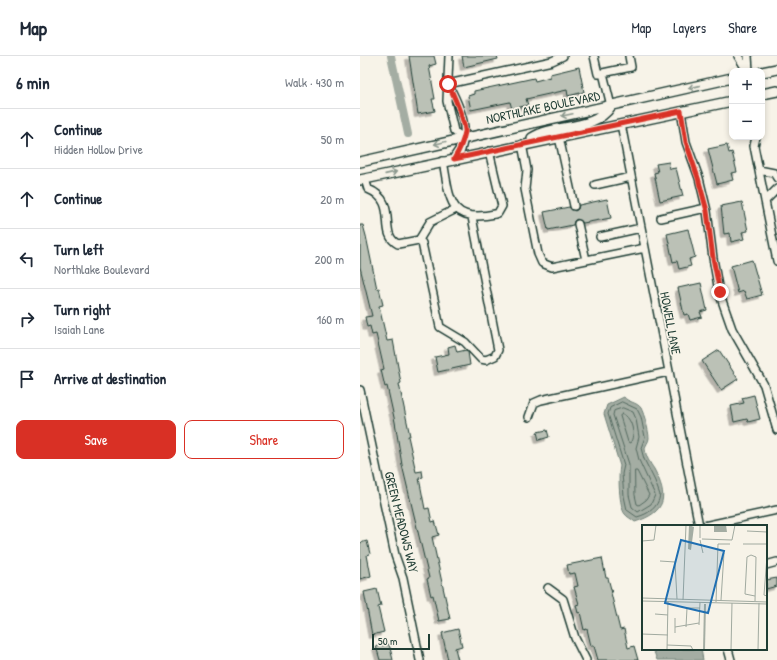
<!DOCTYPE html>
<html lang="en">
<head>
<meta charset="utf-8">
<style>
	body { margin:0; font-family:"Patrick Hand",sans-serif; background:#f6f6f7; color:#1f2937 }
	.controls { position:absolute; right:12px; top:12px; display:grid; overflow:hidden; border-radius:8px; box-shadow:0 2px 6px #0003 }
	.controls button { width:36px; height:36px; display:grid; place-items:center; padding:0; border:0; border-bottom:1px solid #e0e1e3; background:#fff; color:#1f2937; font:20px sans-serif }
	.scale { position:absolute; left:12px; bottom:10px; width:58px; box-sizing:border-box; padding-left:4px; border:2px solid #1f3d34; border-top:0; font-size:11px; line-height:14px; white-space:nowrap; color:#1f3d34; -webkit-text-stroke:3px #f7f3e8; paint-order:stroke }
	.stop { position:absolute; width:12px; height:12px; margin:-9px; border:3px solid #d93025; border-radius:50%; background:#fff }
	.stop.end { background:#d93025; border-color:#fff; box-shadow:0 1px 4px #0008 }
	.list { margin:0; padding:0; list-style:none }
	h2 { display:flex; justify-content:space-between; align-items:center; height:52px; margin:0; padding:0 16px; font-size:17px }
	h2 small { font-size:13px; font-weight:400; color:#747a83 }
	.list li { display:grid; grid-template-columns:26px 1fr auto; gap:12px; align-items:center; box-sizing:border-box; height:60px; padding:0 16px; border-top:1px solid #e0e1e3 }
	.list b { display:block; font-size:15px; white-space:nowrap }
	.list p { margin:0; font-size:13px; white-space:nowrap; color:#747a83 }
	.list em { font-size:13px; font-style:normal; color:#747a83 }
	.actions { display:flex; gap:8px; padding:12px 16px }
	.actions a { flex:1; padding:9px 0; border:1px solid #d93025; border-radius:8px; text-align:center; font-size:14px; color:#d93025 }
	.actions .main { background:#d93025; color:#fff }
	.icon { flex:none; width:22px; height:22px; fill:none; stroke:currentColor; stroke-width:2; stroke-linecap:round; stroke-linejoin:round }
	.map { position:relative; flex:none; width:417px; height:604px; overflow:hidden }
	header { display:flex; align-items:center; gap:24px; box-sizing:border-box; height:56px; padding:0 20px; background:#fff; border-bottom:1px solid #e0e1e3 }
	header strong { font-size:19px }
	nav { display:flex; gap:22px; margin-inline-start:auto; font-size:14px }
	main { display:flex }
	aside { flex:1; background:#fff }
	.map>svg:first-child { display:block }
</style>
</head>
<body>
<header>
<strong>Map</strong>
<nav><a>Map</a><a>Layers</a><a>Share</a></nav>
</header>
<main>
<aside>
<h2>6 min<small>Walk · 430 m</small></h2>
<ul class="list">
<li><svg class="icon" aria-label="ahead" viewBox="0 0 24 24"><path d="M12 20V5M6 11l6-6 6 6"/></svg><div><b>Continue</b><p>Hidden Hollow Drive</p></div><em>50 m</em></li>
<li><svg class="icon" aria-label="ahead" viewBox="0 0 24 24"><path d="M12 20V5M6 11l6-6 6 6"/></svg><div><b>Continue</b></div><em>20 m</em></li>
<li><svg class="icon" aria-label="left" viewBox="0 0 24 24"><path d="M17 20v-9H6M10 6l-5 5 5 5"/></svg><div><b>Turn left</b><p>Northlake Boulevard</p></div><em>200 m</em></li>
<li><svg class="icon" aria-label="right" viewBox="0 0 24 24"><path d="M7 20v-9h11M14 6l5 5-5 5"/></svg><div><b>Turn right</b><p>Isaiah Lane</p></div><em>160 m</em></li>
<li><svg class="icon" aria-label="arrive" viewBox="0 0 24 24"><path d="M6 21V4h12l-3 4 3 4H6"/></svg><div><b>Arrive at destination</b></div></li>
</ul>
<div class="actions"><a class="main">Save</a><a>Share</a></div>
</aside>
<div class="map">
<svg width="417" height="604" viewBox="0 0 417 604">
	<defs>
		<filter id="shadow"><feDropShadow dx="-3.5" dy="3.5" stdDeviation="0" flood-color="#0004"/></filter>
	</defs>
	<rect width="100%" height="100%" fill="#f7f3e8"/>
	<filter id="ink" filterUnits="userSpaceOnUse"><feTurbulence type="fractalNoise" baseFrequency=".025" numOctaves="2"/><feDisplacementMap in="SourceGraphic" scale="8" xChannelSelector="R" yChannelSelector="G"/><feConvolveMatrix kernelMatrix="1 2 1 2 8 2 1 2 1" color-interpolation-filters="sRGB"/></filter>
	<g filter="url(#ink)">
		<path fill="#a4ada3" stroke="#6f8077" d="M264 341C267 346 277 346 281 352 284 358 289 375 289 382 289 386 285 389 285 393 286 401 290 407 294 413 309 441 306 456 275 466 272 463 267 461 265 458 259 451 258 419 260 410L244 358 247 349Z
			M293 593H341L343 604H297Z"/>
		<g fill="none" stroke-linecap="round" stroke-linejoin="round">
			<path stroke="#546a60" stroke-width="1" d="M262 346 277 353 281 361 285 381 281 392 284 403 295 425 300 439C298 452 288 458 277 461L267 454 264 440 262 418 264 409 248 358 250 352Z
				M263 352 273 356 276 363 279 381 276 392 279 404 295 439 291 448 278 456 272 451 269 439V408L253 359 254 355Z
				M263 358C272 362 276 379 270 387L268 386 260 360Z
				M275 415H277L289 439 286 444 279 449 277 448 275 439Z"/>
			<path stroke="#a4ada3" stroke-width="8" d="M31 0 48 78"/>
		</g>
		<path fill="#bbc1b6" stroke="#1f3d34" filter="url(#shadow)" d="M49 0H74L76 8 69 10 75 43H72L75 55 58 58Z
			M102 0H137L138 3 104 11Z
			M219 11 224 36 208 40 207 34 166 43 168 49 152 53 150 46 111 54 108 40 114 38V35L174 22 175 25 190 21V18Z
			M367 89 369 97 372 96 377 116 371 117 373 124 357 128 348 93Z
			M309 106 310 113 316 112 323 140 300 145 294 117 298 116 296 108Z
			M247 143 251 162 223 167 217 163 214 165 213 169 188 174 184 156 209 151 215 155 218 153 219 149Z
			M382 146 388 175 382 176 384 183 371 186 370 177 364 178 361 150Z
			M0 169H3L6 180 17 233 19 232 23 249 19 250 27 285 33 284 41 327 39 328 50 380H48L56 416 62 415 63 421 59 422 65 453 69 452 72 466 75 465 79 479 72 481 90 563 79 565 73 539 71 540 67 523 69 522 42 409 35 366 27 330 25 331 21 314 24 313 16 278 12 279 10 270 7 271 5 261 12 260 0 211Z
			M328 173 335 201 329 203 331 210 319 213 317 205 313 206 307 178Z
			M392 204 402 239 387 243 384 235 378 237 371 210Z
			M341 227 347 254 340 256 342 261 330 264 328 258 324 259 318 232Z
			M95 289 97 296 106 294 108 296 110 309 78 316 75 301 89 298 88 291Z
			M359 294 378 323 361 334 342 305Z
			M394 339 400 363 388 366 387 363 374 366 371 350 384 347 382 342Z
			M187 374 189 381 179 384 177 376Z
			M7 485 10 498 7 499 11 520 0 523V487Z
			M242 502 246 522H248L252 537H251L260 574 264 573 268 592 274 590 278 604H238L234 590H231L227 573 224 574 220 556 218 557 216 549 219 548 214 531 218 530 215 517 209 518 207 509Z
			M417 522V530L406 533V524Z
			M17 533 21 550 18 551 24 576 12 579 4 536Z
			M98 573 102 590 95 592 98 604H88L82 577Z
			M29 588 33 604H20L16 590Z"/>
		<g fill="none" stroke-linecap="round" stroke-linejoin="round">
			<defs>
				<path id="minor" d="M234 0 238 18 271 11 269 0
					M378 0 387 15
					M388 0 389 15
					M243 17 251 50
					M88 28C95 41 108 68 103 82L94 75 87 45 89 0
					M88 28 192 5 203 0
					M321 55 326 86 339 122 347 155 353 202 359 236 372 273 404 329 417 374
					M261 68 339 470
					M199 81 214 150
					M396 81 394 90 417 205
					M162 88 167 114 165 133 178 198 182 207 192 211 285 192
					M83 105C90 142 88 168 135 158L138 157 142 150 129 95
					M399 114 414 117 417 122
					M5 123 8 133C40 146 17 178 38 188L59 184 62 187 80 271 105 286 121 303 126 304 135 300 138 294 112 161
					M235 129 271 121
					M405 145 417 133
					M301 162 346 152
					M218 168 226 204
					M240 181 281 172
					M59 184 70 166 96 153
					M0 334 35 499 43 522 60 604
					M169 361 174 347 181 344 308 316
					M344 470 417 454
					M406 509 417 506
					M188 532 203 543 215 582 226 604
					M368 593 371 604"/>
				<path id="major" d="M402 16 417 13
					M402 38 417 35
					M172 82C195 67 234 76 251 50
					M94 103 100 94 103 82
					M0 106 372 22
					M0 124 372 45"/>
			</defs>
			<use href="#minor" stroke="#1f3d34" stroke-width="10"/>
			<use href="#major" stroke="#1f3d34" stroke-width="12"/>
			<use href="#minor" stroke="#f7f3e8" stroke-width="7"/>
			<use href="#major" stroke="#f7f3e8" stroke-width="9"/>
		</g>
		<defs><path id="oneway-shaft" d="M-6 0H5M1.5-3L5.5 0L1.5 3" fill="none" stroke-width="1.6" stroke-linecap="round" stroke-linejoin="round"/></defs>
		<g stroke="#8b988e">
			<use href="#oneway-shaft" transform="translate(334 31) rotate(167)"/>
			<use href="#oneway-shaft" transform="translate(207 59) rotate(168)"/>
			<use href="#oneway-shaft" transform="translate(80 87) rotate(166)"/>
			<use href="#oneway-shaft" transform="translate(31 117) rotate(-13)"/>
		</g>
	</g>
	<g fill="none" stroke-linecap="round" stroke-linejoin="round" filter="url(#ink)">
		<path stroke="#d93025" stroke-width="5" d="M88 28C93 37 106 68 105 76 103 86 99 95 94 103L321 55 326 86 338 122 347 155 353 202 360 236"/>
	</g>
	<g text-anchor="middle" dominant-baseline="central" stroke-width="3.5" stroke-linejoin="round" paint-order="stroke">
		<g font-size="13" fill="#1f3d34" stroke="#f7f3e8">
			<text transform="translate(183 51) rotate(-12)">NORTHLAKE BOULEVARD</text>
			<text transform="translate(311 267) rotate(79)">HOWELL LANE</text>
			<text transform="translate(42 466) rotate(76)">GREEN MEADOWS WAY</text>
		</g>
	</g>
	<g transform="translate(282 469)">
		<rect width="125" height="125" fill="#f7f3e8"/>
		<path d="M47 0 52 2 49 25 46 24ZM72 0H84L85 7H72Z" fill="#a4ada3"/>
		<path fill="none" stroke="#a4ada3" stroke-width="2" d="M62 125 63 79"/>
		<path fill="none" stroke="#a1aaa0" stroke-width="1" d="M105 6 125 7M58 13V0M60 14 90 15 93 0M58 15 61 28M0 16 12 15 14 0M101 19H125M109 30 114 32 113 76M109 30 105 32 103 69 113 71M125 31 122 70 125 71M18 36 33 37 35 74M0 73 125 77M41 75 44 0M79 75 82 28M0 76 125 79M74 77 76 19H88M13 89 26 90M57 100 58 77M33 102 57 98M44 102 45 83H58M33 108V93M0 109 26 110M25 120 49 121 51 125M25 125 26 76M89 125 90 78M116 125 117 78"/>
		<path fill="#1f6fb2" fill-opacity="0.15" stroke="#1f6fb2" stroke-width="2" d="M39 15 82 26 66 88 23 78Z"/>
		<rect width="125" height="125" fill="none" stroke="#1f3d34" stroke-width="2"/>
	</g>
</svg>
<div class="controls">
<button>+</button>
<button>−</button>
</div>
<div class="scale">50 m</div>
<div class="stop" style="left:88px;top:28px"></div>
<div class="stop end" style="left:360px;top:236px"></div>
</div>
</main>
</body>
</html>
